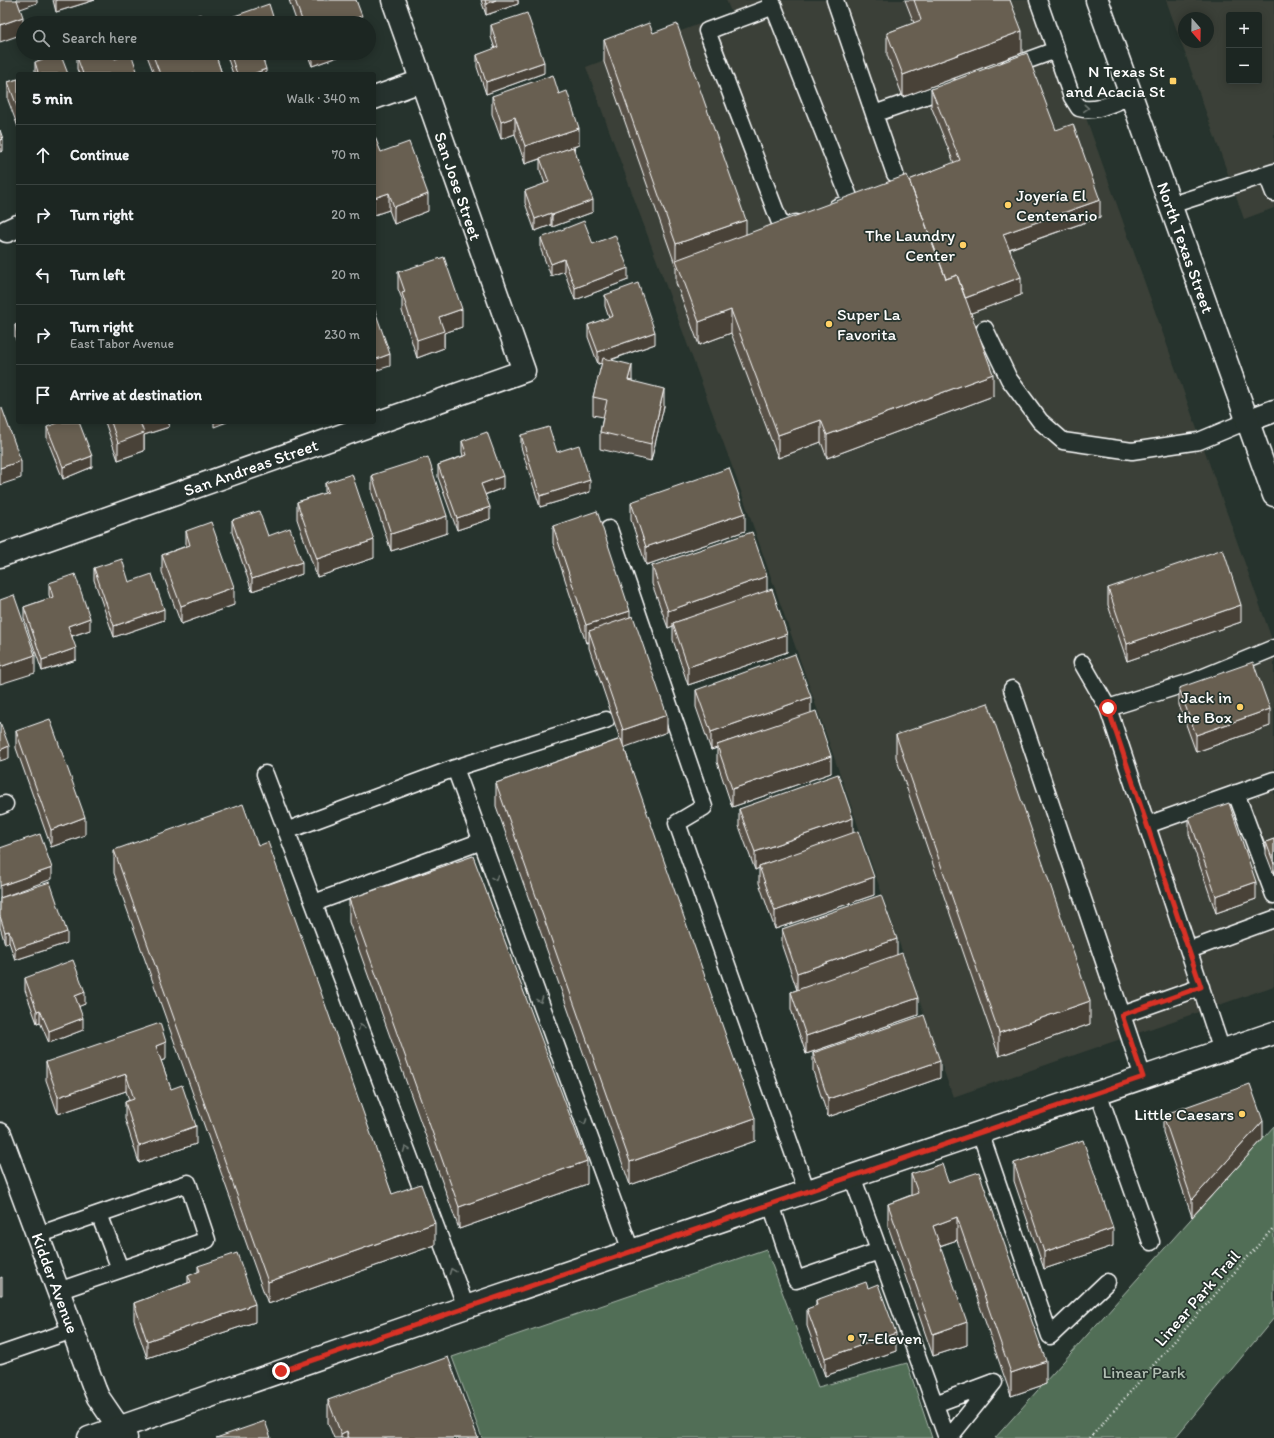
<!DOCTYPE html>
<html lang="en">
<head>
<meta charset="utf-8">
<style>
	body { margin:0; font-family:Itim,sans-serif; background:#252e2a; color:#f1f3f6 }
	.controls { position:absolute; right:12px; top:12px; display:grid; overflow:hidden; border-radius:4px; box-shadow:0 2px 10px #0003 }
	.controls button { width:36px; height:36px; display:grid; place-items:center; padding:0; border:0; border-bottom:1px solid #3a4340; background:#1c2622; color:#f1f3f6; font:20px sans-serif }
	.compass { position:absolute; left:1178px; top:12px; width:36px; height:36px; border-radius:50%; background:#1c2622; box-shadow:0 2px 10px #0003; rotate:160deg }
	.stop { position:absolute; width:12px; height:12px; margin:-9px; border:3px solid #d93025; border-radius:50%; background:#fff }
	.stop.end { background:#d93025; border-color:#fff; box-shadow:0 1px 4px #0008 }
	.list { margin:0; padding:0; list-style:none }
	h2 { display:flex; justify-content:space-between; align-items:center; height:52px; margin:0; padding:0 16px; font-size:17px }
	h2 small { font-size:13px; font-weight:400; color:#a0a5a5 }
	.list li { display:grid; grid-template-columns:26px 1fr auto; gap:12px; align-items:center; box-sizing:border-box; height:60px; padding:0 16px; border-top:1px solid #3a4340 }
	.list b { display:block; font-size:15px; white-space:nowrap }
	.list p { margin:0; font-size:13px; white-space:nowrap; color:#a0a5a5 }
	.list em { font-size:13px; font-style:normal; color:#a0a5a5 }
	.icon { flex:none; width:22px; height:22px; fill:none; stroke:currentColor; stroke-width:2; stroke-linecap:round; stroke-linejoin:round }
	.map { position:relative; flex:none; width:1274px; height:1438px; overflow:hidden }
	.search { position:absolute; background:#1c2622; box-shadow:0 2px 10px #0003; left:16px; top:16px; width:360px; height:44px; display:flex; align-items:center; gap:10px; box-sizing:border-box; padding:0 14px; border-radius:22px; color:#a0a5a5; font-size:15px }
	.panel { position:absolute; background:#1c2622; box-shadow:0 2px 10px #0003; left:16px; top:72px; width:360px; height:352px; border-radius:4px }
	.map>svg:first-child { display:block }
</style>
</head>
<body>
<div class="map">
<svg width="1274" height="1438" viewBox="0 0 1274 1438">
	<rect width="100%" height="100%" fill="#26332d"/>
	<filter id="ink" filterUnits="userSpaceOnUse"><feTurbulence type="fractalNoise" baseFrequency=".025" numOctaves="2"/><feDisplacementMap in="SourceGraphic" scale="8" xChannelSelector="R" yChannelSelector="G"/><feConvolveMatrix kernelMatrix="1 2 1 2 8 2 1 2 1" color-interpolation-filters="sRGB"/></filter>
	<g filter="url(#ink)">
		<path fill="#3a4038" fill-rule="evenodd" d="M726 0H1044L1274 645V986L953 1097 737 480 586 67 731 12Z
			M1166 0H1274V208L1244 219ZM1229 15H1259V81H1229ZM1184 18H1208V42H1184Z"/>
		<path fill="#516e57" stroke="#a8b6ab" d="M1274 1126V1318L1175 1438H995Z
			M766 1249 818 1387 907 1363 932 1438H482L452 1357Z"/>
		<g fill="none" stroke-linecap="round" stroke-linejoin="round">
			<defs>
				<path id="lane" d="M771 0 851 202 837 207
					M835 0 874 114 951 87
					M1038 0 1072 97 1079 108C1096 113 1115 102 1131 96
					M774 6 707 31 782 228 796 223
					M1009 67 1056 50
					M874 114 895 174
					M1267 175 1274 193
					M1171 205 1274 172
					M985 329 1009 379 1040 421 1063 441 1132 451 1199 441 1247 421
					M609 529 704 807 677 823 807 1192
					M1082 663 1108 708
					M1012 689 1143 1077
					M455 768 631 1251
					M265 774 466 1307
					M1236 793 1274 895
					M0 806 5 804
					M1147 825 1274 780
					M286 831 455 768 606 720
					M314 903 482 841
					M1189 950 1274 919
					M1122 1015 1201 987
					M1222 1051 1108 708 1194 681 1274 648
					M1098 1092 1151 1242
					M980 1132 1050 1336 1107 1282
					M852 1176 947 1438
					M771 1204 796 1280 879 1251
					M99 1214 120 1269
					M38 1235 188 1183 207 1240 58 1291
					M0 1355 73 1330
					M935 1404 994 1382
					M949 1438 994 1382"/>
				<g id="street">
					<path d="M374 98 421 81"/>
					<path d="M7 231 18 226"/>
					<path d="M1247 421 1274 411"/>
					<path id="s1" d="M0 556 524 371 393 0"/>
					<path id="s2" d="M0 1134 95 1390 98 1397 126 1438"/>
				</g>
				<g id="secondary">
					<path id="s3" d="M1097 0 1274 495"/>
					<path d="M89 1438 466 1307 1274 1033"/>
				</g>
			</defs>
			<use href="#lane" stroke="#fff" stroke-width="19"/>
			<use href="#street" stroke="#fff" stroke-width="25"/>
			<use href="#secondary" stroke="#fff" stroke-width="25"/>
			<path stroke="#fff" stroke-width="2.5" stroke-dasharray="1 3" stroke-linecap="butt" d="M1090 1438 1274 1227"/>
			<use href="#lane" stroke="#26332d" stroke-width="16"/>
			<use href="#street" stroke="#26332d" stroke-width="22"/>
			<use href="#secondary" stroke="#26332d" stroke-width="22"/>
		</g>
		<path fill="#595146" stroke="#fff" d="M53 0H95L56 12Z
			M289 0H356L362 23H297Z
			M481 0H518V4L486 15Z
			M905 0H1010L1022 53 903 97 887 55V33L914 23Z
			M491 25 544 73 486 94 477 67V55L495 49 491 37Z
			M653 33 746 235 909 180 954 163 931 106V89L1056 130 1100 217 1010 249 1021 295 971 313 993 396 827 458 821 442 778 458 731 333 699 345 676 283V267L604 62V40Z
			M146 53H215L222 74H154Z
			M226 53H273L262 57 266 74H233Z
			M307 53H340V56L312 66Z
			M77 57 115 59 138 74H79L77 69Z
			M35 62 68 74 35 73Z
			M18 79V127L8 100V82Z
			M559 94 579 145 574 147 593 212 552 227 551 225 535 231 525 203V191L545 184 540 170V159L525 164 515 134 501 139 492 114V96Z
			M374 137 381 152 428 211 394 224 389 210 374 215Z
			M541 238 593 244 628 280 575 300 564 271 551 276 541 250Z
			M398 272 462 327 444 333V348L417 358 402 311V299L398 289Z
			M605 295 655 344 611 360 632 381 664 406 651 461 600 449V432L603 417 593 415V397L602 363 598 364 588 337V325L609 318 605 306Z
			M18 324V346L15 337V325Z
			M105 422H169V427L144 435V451L118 460Z
			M47 427 92 467 63 479 47 439Z
			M521 435 557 452 590 492 540 507 521 447Z
			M462 441 503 488 485 495 490 519 457 530 438 477V465L463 456 462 452Z
			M372 475 447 533 391 551 372 493Z
			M325 483 374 558 317 577 297 519V502L325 493Z
			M631 502 745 531 646 565 631 520Z
			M232 520 268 536 302 574 252 591 232 532Z
			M553 526 630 617 667 732 624 747 755 1141 630 1185 496 806V783L620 739 589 648V642L586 643 553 543Z
			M186 531 234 605 181 624 162 572V555L186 546Z
			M652 566 767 591 787 652 688 685 673 640V626L668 628 652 584Z
			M94 568 129 582 164 620 114 637 94 580Z
			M49 583 90 630 72 636 76 660 42 671 24 618V607L50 598 49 595Z
			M1108 588 1241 622 1127 661 1108 605Z
			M1179 688 1270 726 1196 752 1179 705Z
			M696 690 811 713 831 773 732 807 717 762V748L711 750 696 707Z
			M16 731 85 835 51 847 16 748Z
			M896 735 1090 1024 999 1056 896 757Z
			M739 809 853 833 874 895 775 929 759 883V868L755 870 739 826Z
			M1189 817 1256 899 1216 913 1189 834Z
			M1274 839V875L1266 854V842Z
			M258 846 392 1194 435 1245 268 1304 114 873V850Z
			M0 898 67 943 15 960 9 942 5 944 0 927Z
			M349 899 587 1184 459 1229 349 922Z
			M782 929 897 955 918 1015 806 1054 791 1009V992L797 990 782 946Z
			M25 978 85 1004 79 1006 83 1030 49 1043 40 1022 37 1023 25 990Z
			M813 1053 940 1078 828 1117 813 1071Z
			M166 1059 161 1061 171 1089 196 1144 139 1163 125 1119V1102L129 1100 126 1091 58 1114 46 1080V1062Z
			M1163 1115 1263 1139 1192 1217 1163 1132Z
			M1014 1163 1113 1246 1044 1269 1014 1181Z
			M911 1174 948 1182 1046 1384 1011 1396 957 1240 940 1246 967 1345 933 1356 888 1226V1204L911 1195Z
			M198 1266 255 1322 147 1358 134 1320V1303L188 1283V1276L198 1272Z
			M868 1288 896 1351 825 1376 807 1326V1309L816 1306V1300Z
			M328 1400 478 1438H334L328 1423Z"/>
		<path fill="#484239" stroke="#fff" d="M15 0H37V3L15 11Z
			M56 0H95L56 12Z
			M496 0H518V4L486 15V4Z
			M362 16V23H341Z
			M23 17V34L0 42V25Z
			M1022 31V53L903 97V75Z
			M259 53H273L259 58Z
			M312 53H340V56L312 66Z
			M544 62V73L486 94V82Z
			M266 69V74H253Z
			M515 117V134L501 139V122Z
			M579 128V145L525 164V146Z
			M3 139V151L0 152V140Z
			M389 193V210L374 215V198Z
			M428 194V211L394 224V207Z
			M593 200V212L552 227V215Z
			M1100 200V217L1003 251V234Z
			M551 213V225L535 231V219Z
			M746 220V242L676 261V244Z
			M564 259V271L551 276V264Z
			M628 268V280L575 300V288Z
			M1021 277V295L963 316V299Z
			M462 309V327L444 333V348L417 358V340L439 317Z
			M731 310V333L699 345V322Z
			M655 332V344L598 364V352Z
			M390 354V366L374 371V360Z
			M632 365V382L628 380Z
			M993 374V396L827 458V435Z
			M664 389V406L651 461V444Z
			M821 420V442L778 458V435Z
			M140 422H169V427L144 435V451L118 460V443Z
			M214 422H227L214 427Z
			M92 456V467L63 479V467Z
			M21 461V478L0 485V468Z
			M503 476V488L481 496V484Z
			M590 480V492L540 507V496Z
			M490 507V519L457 530V518Z
			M745 513V531L646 565V547Z
			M447 516V533L391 551V534Z
			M374 540V558L317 577V559Z
			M302 562V574L252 591V579Z
			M767 576V593L673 623V626L668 628V611Z
			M234 587V605L181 624V606Z
			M1241 605V622L1127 661V644Z
			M164 609V620L114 637V626Z
			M630 611V628L589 631V642L586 643V625Z
			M90 618V630L68 637V626Z
			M787 634V652L688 685V667Z
			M76 648V660L42 671V660Z
			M35 655V673L0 684V667Z
			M811 697V714L717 745V748L711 750V732Z
			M1270 709V726L1196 752V735Z
			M667 715V732L623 748V730Z
			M9 746V758L0 761V750Z
			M831 756V773L732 807V789Z
			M85 817V835L51 847V830Z
			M853 818V835L759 866V868L755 870V852Z
			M52 868V879L0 898V886Z
			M874 877V895L775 929V911Z
			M1256 882V899L1216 913V896Z
			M9 931V942L5 944V932Z
			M67 932V943L15 960V949Z
			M897 939V956L797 991V973Z
			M85 992V1004L75 1008V996Z
			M918 998V1015L806 1054V1036Z
			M1090 1001V1024L999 1056V1033Z
			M40 1010V1022L37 1023V1011Z
			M83 1018V1030L49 1043V1031Z
			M166 1042V1059L156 1063V1046Z
			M940 1061V1078L828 1117V1099Z
			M126 1074V1091L58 1114V1097Z
			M755 1118V1141L630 1185V1162Z
			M1263 1121V1139L1192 1217V1200Z
			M196 1126V1144L139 1163V1146Z
			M587 1161V1184L459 1229V1207Z
			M957 1217V1240L933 1248V1226Z
			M435 1223V1245L268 1304V1282Z
			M1113 1228V1246L1044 1269V1252Z
			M2 1277V1295H0V1278Z
			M255 1304V1322L147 1358V1341Z
			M967 1322V1345L933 1356V1334Z
			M896 1333V1351L825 1376V1358Z
			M1046 1361V1384L1011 1396V1373Z
			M347 1431V1438H341V1434Z"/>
		<path fill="#675e51" stroke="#fff" d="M0 0H17L23 17 0 25Z
			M295 0H356L362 16 341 23H303Z
			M485 0H496L486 4Z
			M914 0H1010L1022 31 903 75 887 33 921 20Z
			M269 4 275 23H220V21Z
			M527 13 544 62 486 82 477 55 498 47 491 25Z
			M201 14 204 23H174Z
			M649 23 653 33 677 24 746 220 676 244 604 40Z
			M59 53H60L68 74H31L38 72 35 62Z
			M88 53H113L115 59 131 53 138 74H83L77 57Z
			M152 53H215L222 74H160Z
			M230 53H261L266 69 253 74H237Z
			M1027 53 1056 130 1073 124 1100 200 1003 234 1021 277 965 298 957 275 946 279 909 180 960 160 931 89Z
			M553 75 559 94 567 91 579 128 525 146 515 117 501 122 492 96Z
			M18 79V109L8 82Z
			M0 130 3 139 0 140Z
			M374 137H375L381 152 409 142 428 194 394 207 389 193 374 198Z
			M573 147 593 200 552 215 551 213 535 219 525 191 549 182 540 158Z
			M907 175 946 279 957 275 993 374 827 435 821 420 778 435 731 310 699 322 676 260Z
			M584 221 593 244 615 235 628 268 575 288 564 259 551 264 541 238Z
			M444 257 462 309 439 317 444 331 417 340 402 293 405 292 398 272Z
			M638 283 655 332 598 352 588 325 613 316 605 295Z
			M374 308 390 354 374 360Z
			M18 324V334L15 325Z
			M603 358 632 365 628 380 664 389 651 444 600 432 607 400 593 397Z
			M0 408H2L21 461 0 468Z
			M60 422H79L92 456 63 467 47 427Z
			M111 422H140L144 433 118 443Z
			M549 427 557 452 579 445 590 480 540 496 521 435Z
			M487 432 503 476 481 484 490 507 457 518 438 465 467 455 462 441Z
			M428 457 447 516 391 534 372 475Z
			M729 468 745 513 646 547 631 502Z
			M352 474 374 540 317 559 297 502 328 492 325 483Z
			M259 511 268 536 290 528 302 562 252 579 232 520Z
			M597 511 630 611 586 625 553 526Z
			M211 522 234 587 181 606 162 555 190 545 186 531Z
			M752 532 767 576 668 611 652 566Z
			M1223 549 1241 605 1127 644 1108 588Z
			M122 559 129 582 152 574 164 609 114 626 94 568Z
			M75 574 90 618 68 626 76 648 42 660 24 607 53 597 49 583Z
			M772 589 787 634 688 667 673 623Z
			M14 595 35 655 0 667V600Z
			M633 616 667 715 623 730 589 631Z
			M795 654 811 697 711 732 696 690Z
			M1253 662 1270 709 1196 735 1179 688Z
			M988 703 1090 1001 999 1033 896 735Z
			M816 711 831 756 732 789 717 745Z
			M50 719 85 817 51 830 16 731Z
			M0 722 9 746 0 750Z
			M621 739 755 1118 630 1162 496 783Z
			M838 774 853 818 755 852 739 809Z
			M1229 803 1256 882 1216 896 1189 817Z
			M243 804 258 846 268 842 392 1194 421 1184 435 1223 268 1282 114 850Z
			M858 831 874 877 775 911 759 866Z
			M40 834 52 868 0 886V848Z
			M1274 839V864L1266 842Z
			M473 856 587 1161 459 1207 349 899Z
			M50 882 67 932 15 949 9 931 5 932 0 916V898Z
			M881 895 897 939 797 973 782 929Z
			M902 953 918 998 806 1036 791 992Z
			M73 960 85 992 75 996 83 1018 49 1031 40 1010 37 1011 25 978Z
			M924 1015 940 1061 828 1099 813 1053Z
			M160 1023 166 1042 156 1046 171 1089 182 1085 196 1126 139 1146 125 1102 134 1099 126 1074 58 1097 46 1062Z
			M1250 1084 1263 1121 1192 1200 1163 1115Z
			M1083 1140 1113 1228 1044 1252 1014 1163Z
			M942 1164 948 1182 979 1172 1046 1361 1011 1373 957 1217 933 1226 967 1322 933 1334 888 1204 918 1193 911 1174Z
			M237 1253 255 1304 147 1341 134 1303 191 1282 188 1276 200 1271 198 1266Z
			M866 1282 868 1288 878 1284 896 1333 825 1358 807 1309 817 1305 816 1300Z
			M448 1357 478 1438H349L347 1431 341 1434 328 1400Z
			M265 1421 271 1438H216Z"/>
		<defs><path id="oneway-chevron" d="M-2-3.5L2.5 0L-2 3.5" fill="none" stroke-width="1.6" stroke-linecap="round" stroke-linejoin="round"/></defs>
		<g stroke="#727a76">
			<use href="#oneway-chevron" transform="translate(1086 108) rotate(4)"/>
			<use href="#oneway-chevron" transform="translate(495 878) rotate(70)"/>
			<use href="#oneway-chevron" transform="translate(540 1000) rotate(70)"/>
			<use href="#oneway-chevron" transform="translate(361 1027) rotate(-111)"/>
			<use href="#oneway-chevron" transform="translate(584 1122) rotate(70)"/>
			<use href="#oneway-chevron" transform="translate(406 1149) rotate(-111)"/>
			<use href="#oneway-chevron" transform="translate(452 1271) rotate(-111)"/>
		</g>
	</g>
	<g fill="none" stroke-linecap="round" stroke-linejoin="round" filter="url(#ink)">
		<path stroke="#d93025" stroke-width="5" d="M281 1371 1143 1077 1122 1015 1201 987 1108 708"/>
	</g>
	<g fill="#ffd166" stroke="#26332d" stroke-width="1.5">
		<rect x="1169" y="77" width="8" height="8" rx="2"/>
		<circle cx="1008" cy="205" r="4"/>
		<circle cx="963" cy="245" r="4"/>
		<circle cx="829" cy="324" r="4"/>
		<circle cx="1240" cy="707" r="4"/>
		<circle cx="1242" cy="1114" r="4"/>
		<circle cx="851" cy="1338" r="4"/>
	</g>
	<g text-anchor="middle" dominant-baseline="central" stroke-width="3.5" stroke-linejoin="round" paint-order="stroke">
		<g font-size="17" fill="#fff" stroke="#26332d" text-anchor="end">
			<text x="1165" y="71">N Texas St<tspan x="1165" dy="20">and Acacia St</tspan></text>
			<text x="1016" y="195" text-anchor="start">Joyería El<tspan x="1016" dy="20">Centenario</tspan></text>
			<text x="955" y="235">The Laundry<tspan x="955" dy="20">Center</tspan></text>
			<text x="837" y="314" text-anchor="start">Super La<tspan x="837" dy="20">Favorita</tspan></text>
			<text x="1232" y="697">Jack in<tspan x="1232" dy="20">the Box</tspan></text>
			<text x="1234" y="1114">Little Caesars</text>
			<text x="859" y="1338" text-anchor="start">7-Eleven</text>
		</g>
		<g font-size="17" fill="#fff" stroke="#26332d">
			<text transform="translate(458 186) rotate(71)">San Jose Street</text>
			<text stroke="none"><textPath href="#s3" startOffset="263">North Texas Street</textPath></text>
			<text stroke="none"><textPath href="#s1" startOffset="266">San Andreas Street</textPath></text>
			<text stroke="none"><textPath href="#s2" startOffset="159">Kidder Avenue</textPath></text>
			<text transform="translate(1197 1298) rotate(-49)">Linear Park Trail</text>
		</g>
		<g font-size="17" fill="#b1beb3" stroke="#26332d">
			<text x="1144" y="1372">Linear Park</text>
		</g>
	</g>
</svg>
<div class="controls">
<button>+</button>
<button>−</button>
</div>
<svg class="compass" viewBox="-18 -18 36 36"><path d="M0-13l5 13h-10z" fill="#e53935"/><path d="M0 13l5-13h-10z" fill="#a0a5a5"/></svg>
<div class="stop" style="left:1108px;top:708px"></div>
<div class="stop end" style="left:281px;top:1371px"></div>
<div class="search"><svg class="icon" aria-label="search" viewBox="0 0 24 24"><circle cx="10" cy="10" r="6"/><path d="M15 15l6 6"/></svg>Search here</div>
<section class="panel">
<h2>5 min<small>Walk · 340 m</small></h2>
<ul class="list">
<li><svg class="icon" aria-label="ahead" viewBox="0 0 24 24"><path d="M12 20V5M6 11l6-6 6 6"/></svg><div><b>Continue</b></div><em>70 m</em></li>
<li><svg class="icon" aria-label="right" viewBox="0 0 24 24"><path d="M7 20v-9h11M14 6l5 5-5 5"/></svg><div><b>Turn right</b></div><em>20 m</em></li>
<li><svg class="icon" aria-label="left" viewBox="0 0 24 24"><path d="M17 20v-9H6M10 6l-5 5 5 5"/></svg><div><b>Turn left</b></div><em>20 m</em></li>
<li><svg class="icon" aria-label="right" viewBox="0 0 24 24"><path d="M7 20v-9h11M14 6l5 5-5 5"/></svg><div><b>Turn right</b><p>East Tabor Avenue</p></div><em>230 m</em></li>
<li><svg class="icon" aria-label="arrive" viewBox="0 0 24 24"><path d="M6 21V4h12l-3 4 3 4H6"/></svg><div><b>Arrive at destination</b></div></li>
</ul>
</section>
</div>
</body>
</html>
